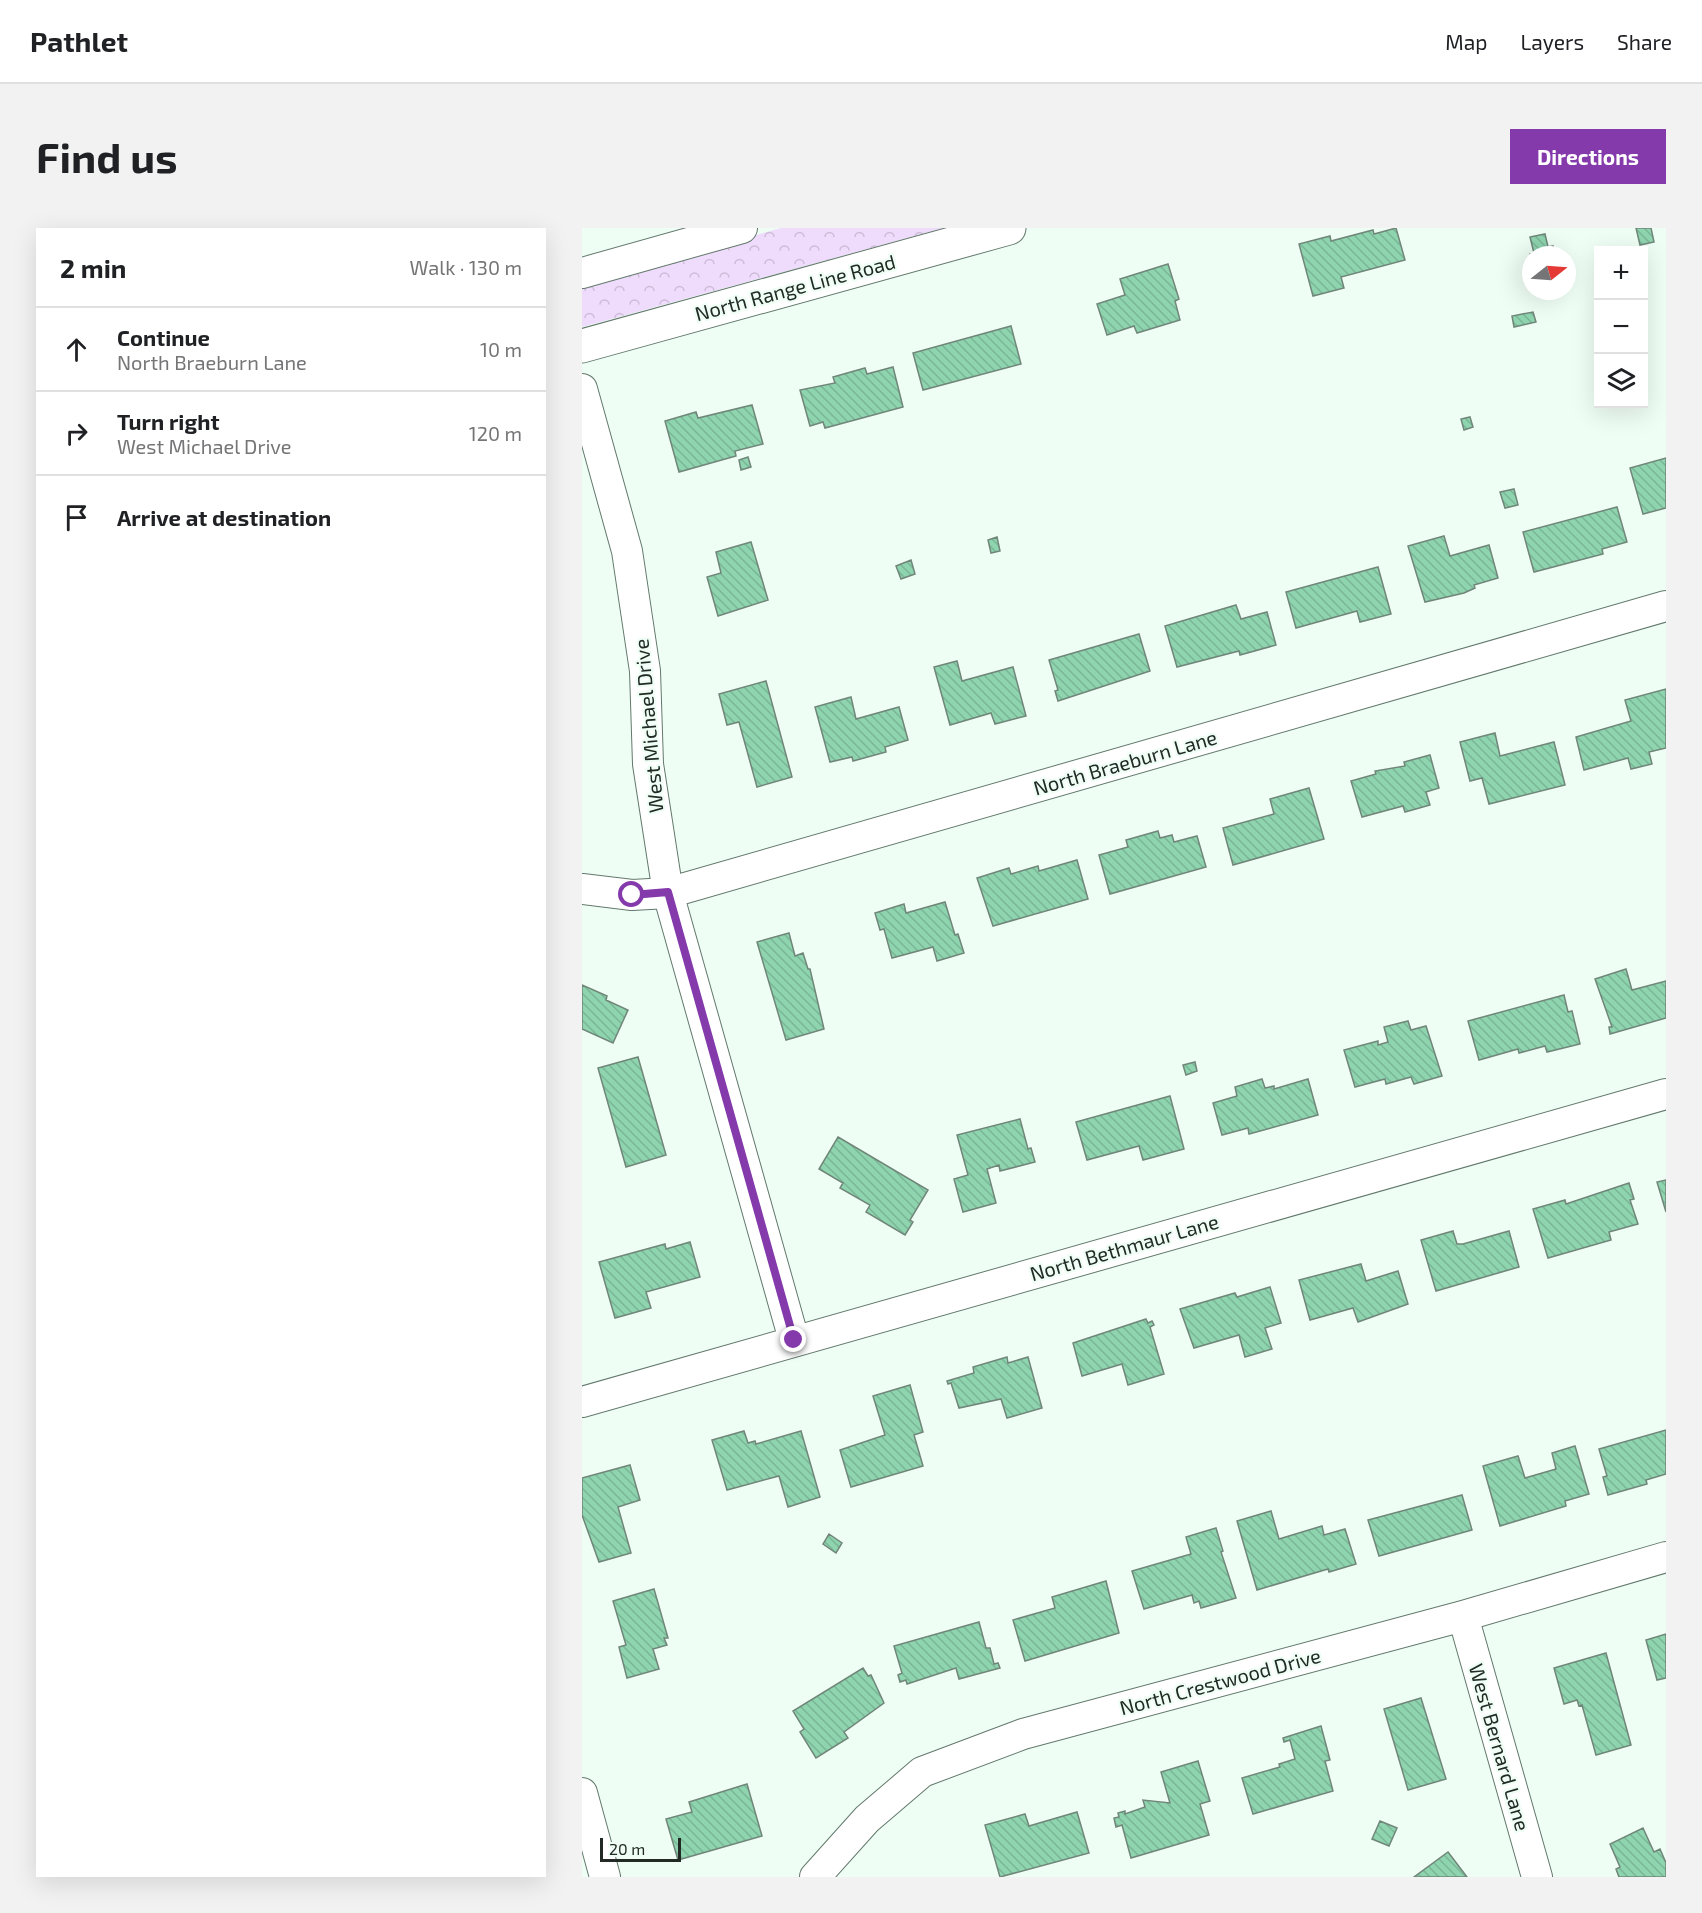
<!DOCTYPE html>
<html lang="en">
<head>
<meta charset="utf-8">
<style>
	body { margin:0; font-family:"Exo 2",sans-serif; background:#f2f2f2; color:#202124 }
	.controls { position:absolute; right:18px; top:18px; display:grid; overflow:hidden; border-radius:0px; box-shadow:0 6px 24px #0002 }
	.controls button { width:54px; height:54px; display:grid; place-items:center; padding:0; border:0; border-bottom:2px solid #e0e0e0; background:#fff; color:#202124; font:30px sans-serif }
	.compass { position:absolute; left:940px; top:18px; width:54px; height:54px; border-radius:50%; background:#fff; box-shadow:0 6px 24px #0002; rotate:73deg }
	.scale { position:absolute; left:18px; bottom:15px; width:81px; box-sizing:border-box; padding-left:6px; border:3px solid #212a25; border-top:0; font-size:16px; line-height:21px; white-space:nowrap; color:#212a25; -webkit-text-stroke:4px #effef5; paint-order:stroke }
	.stop { position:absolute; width:18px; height:18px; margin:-14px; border:4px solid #853aac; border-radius:50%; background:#fff }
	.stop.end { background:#853aac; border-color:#fff; box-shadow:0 2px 6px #0008 }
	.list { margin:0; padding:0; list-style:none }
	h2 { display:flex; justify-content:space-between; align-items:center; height:78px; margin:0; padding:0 24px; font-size:26px }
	h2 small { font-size:20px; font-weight:400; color:#757577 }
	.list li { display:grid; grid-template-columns:39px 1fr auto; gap:18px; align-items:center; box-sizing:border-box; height:84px; padding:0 24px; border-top:2px solid #e0e0e0 }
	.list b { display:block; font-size:22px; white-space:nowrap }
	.list p { margin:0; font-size:20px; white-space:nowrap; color:#757577 }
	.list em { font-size:20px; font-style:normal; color:#757577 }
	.icon { flex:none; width:33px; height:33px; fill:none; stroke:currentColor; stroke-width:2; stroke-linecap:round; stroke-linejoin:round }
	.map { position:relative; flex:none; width:1084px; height:1649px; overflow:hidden; border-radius:0px }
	header { display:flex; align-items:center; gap:36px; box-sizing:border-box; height:84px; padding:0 30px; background:#fff; border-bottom:2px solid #e0e0e0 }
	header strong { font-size:28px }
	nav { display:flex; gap:33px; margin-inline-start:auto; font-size:21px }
	.intro { display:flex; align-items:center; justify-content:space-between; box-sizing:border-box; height:144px; padding:0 36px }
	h1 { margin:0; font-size:42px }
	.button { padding:15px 27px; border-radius:0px; background:#853aac; color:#fff; font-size:21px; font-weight:700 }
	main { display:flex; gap:36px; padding:0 36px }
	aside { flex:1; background:#fff; border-radius:0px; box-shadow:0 6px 24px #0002 }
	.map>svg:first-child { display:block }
</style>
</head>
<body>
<header>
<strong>Pathlet</strong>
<nav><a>Map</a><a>Layers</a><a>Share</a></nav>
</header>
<div class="intro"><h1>Find us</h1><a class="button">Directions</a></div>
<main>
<aside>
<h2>2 min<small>Walk · 130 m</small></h2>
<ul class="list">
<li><svg class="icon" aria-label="ahead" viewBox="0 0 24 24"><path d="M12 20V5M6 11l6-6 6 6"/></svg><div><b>Continue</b><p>North Braeburn Lane</p></div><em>10 m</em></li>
<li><svg class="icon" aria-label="right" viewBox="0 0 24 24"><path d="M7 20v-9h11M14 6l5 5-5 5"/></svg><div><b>Turn right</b><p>West Michael Drive</p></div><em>120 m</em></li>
<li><svg class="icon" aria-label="arrive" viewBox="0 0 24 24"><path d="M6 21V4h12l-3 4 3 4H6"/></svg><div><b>Arrive at destination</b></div></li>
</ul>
</aside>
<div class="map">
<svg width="1084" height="1649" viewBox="0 0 1084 1649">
	<defs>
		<pattern id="park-crowns" width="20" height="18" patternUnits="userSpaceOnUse" patternTransform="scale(1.5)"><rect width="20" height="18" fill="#efdbfc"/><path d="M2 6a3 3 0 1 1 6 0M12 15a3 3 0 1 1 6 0" fill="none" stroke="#cdbcd8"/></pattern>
		<pattern id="building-back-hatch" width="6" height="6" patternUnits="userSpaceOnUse" patternTransform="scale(1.5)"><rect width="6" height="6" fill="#8ed4af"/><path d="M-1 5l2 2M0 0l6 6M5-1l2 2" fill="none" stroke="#7ab696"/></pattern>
	</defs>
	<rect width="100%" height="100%" fill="#effef5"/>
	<path fill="url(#park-crowns)" d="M199 0H362L0 99V56Z"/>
	<path fill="url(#building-back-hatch)" stroke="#708679" stroke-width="1.5" d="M814 0 823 32 759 49 762 60 731 68 717 16 748 8 749 13 791 2 792 6Z
		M1054 0H1069L1072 14 1058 17Z
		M963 6 966 19 971 18 973 27H949V31L948 26 952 25 948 9Z
		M586 36 597 71 593 73 598 92 555 105 552 98 525 107 515 76 543 67 538 51Z
		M951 84 954 94 932 99 930 88Z
		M429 98 439 136 341 162 331 125Z
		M311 139 321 179 243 200 241 194 228 198 218 162 253 155 251 149 283 140 285 146Z
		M170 177 181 216 153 223 154 228 97 244 83 193 114 184 116 190Z
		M888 189 891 199 882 202 879 191Z
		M166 229 169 239 159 242 157 232Z
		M1084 230V280L1061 286 1048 240Z
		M932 261 936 277 923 280 918 264Z
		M1035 279 1045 314 1020 321 1021 326 952 344 941 304Z
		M862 308 868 328 907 317 916 350 892 357 893 360 882 365 843 374 826 318Z
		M415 309 418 323 409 325 406 312Z
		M169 314 186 372 136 388 125 349 139 345 134 324Z
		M329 332 333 346 319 351 314 338Z
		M796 339 809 386 778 394 775 383 714 400 704 364Z
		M654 377 659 391 685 384 694 417 658 427 657 423 595 439 583 398Z
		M557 406 568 443 476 473 473 463 476 462 467 432Z
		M375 433 380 453 431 439 444 488 413 496 409 485 368 497 352 439Z
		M184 453 210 549 175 559 157 494 145 497 137 466Z
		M1084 461V520L1067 524 1070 536 1049 541 1046 530 1002 542 994 509 1049 493 1043 472Z
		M269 469 274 491 317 479 326 512 303 519 304 524 271 533 270 529 248 534 233 479Z
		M913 505 918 528 972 514 983 557 907 576 900 550 888 553 878 514Z
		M848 527 857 560 844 564 848 577 823 584 821 578 780 589 769 553 794 546 793 543 823 538 822 534Z
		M727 560 742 611 651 637 641 600 692 586 688 571Z
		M576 603 578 610 590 607 592 614 615 608 624 639 528 666 517 627 546 619 544 612Z
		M495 632 506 671 411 698 395 650 427 640 429 646 456 638 457 643Z
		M363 674 373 707 376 706 382 725 355 733 351 719 310 730 302 701 298 702 293 685 322 676 324 685Z
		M207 705 213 728 221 725 226 741H228L242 801 204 812 175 714Z
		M1044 741 1050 762 1084 753V790L1028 806 1027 799H1030L1013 751Z
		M0 757 25 768 24 772 46 782 31 815 0 801Z
		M982 767 986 784 990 783 998 816 965 824 963 818 937 825 936 821 897 832 886 793Z
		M826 793 829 802 844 798 860 848 832 856 829 849 804 856 803 851 773 859 762 822 796 813V817L806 814 802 799Z
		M56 829 84 927 44 939 16 840Z
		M613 834 615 843 604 847 601 837Z
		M680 851 683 860 692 858V861L726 851 736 887 667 906 666 900 640 907 631 875 655 868 653 859Z
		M588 868 602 921 561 932 557 918 505 932 494 894Z
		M438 891 446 921 449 920 453 934 418 943 417 937 405 941 414 975 381 984 372 951 386 947 375 907Z
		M256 909 346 962 328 992 331 994 323 1007 284 984 288 977 258 960 261 955 237 941Z
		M1084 952V984L1075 954Z
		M1047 955 1052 971 1048 972 1056 996 1027 1004 1029 1012 966 1030 951 981 983 972 984 976Z
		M871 1003 875 1016H881L927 1003 937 1039 854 1063 839 1012Z
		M108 1014 118 1049 64 1064 69 1080 33 1090 17 1034 83 1016 84 1021Z
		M779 1036 784 1053 816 1043 826 1076 776 1094 771 1080 728 1092 717 1052Z
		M688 1059 699 1095 683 1100 690 1121 663 1129 657 1107 612 1120 598 1081 653 1065 655 1069Z
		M564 1091 566 1095 570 1093 572 1097 568 1099 582 1146 546 1157 540 1136 500 1148 491 1115Z
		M425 1129 426 1135 446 1129 460 1180 425 1190 419 1171 377 1180 369 1155 366 1156 365 1153 392 1145 391 1139Z
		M328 1157 341 1204 332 1207 341 1238 269 1259 258 1222 303 1207 291 1168Z
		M1084 1202V1246L1064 1252 1065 1256 1026 1267 1021 1249 1025 1248 1017 1221Z
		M162 1203 166 1215 173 1213 174 1216 219 1203 238 1269 206 1279 197 1248 145 1262 130 1212Z
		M993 1218 1007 1266 983 1273 984 1278 918 1298 901 1238 936 1228 943 1250 974 1241 970 1225Z
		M48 1237 58 1272 36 1279 49 1325 17 1334 0 1287V1250Z
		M880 1267 890 1302 797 1328 786 1292Z
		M689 1283 697 1311 740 1298 742 1307 763 1301 774 1336 747 1344 746 1341 675 1362 655 1293Z
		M634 1300 641 1323 639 1324 654 1370 619 1380 617 1373 612 1375 610 1367 562 1381 550 1343 609 1326 604 1309Z
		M247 1306 260 1315 254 1325 241 1316Z
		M524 1353 537 1405 443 1433 431 1392 473 1380 470 1369Z
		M72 1361 86 1410H82L85 1417 71 1421 77 1441 45 1450 37 1419 44 1417 31 1373Z
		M397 1394 404 1420H408L412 1436 416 1435 418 1440 377 1451 374 1440 325 1456 324 1452 318 1454 316 1447 320 1445 312 1418Z
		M1084 1406V1450L1075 1452 1064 1412Z
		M1024 1425 1049 1517 1014 1527 1000 1477 997 1478 995 1472 982 1476 972 1440Z
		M281 1440 286 1448 289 1447 302 1475 262 1504 266 1510 234 1530 218 1504 222 1501 211 1483Z
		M839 1470 864 1551 826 1562 802 1481Z
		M739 1498 748 1532 743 1533 751 1563 671 1586 660 1550 698 1539 697 1536 713 1531 708 1512 702 1514 701 1510Z
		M616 1533 628 1573 618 1576 627 1607 549 1630 540 1597 534 1599 532 1590 537 1589 536 1585 543 1583V1586L563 1579 561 1572 588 1575 579 1544Z
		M165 1556 180 1608 96 1632 84 1591 110 1584 107 1574Z
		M495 1584 507 1625 418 1649 403 1597 443 1586 447 1598Z
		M798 1593 815 1600 807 1618 790 1611Z
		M1061 1600 1072 1624 1078 1621 1084 1635V1649H1037L1034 1641 1038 1639 1028 1616Z
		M866 1624 885 1649H832Z"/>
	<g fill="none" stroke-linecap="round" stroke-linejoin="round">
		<defs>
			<path id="street" d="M0 45 160 0
				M0 161 45 323 63 443 66 536 86 665 212 1112
				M0 661 50 667 86 665 1084 378
				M0 1174 1084 866
				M881 1388 955 1649
				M0 1565 23 1649
				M233 1649 285 1591 340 1544 441 1506 881 1388 1084 1329"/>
			<path id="secondary" d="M0 118 427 0"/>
		</defs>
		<use href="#street" stroke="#63796c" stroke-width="32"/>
		<use href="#secondary" stroke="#63796c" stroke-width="35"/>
		<use href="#street" stroke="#fff" stroke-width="30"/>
		<use href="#secondary" stroke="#fff" stroke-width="33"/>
	</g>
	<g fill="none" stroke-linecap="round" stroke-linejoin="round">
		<path stroke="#853aac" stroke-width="8" d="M50 667 86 664 212 1112"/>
	</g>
	<g text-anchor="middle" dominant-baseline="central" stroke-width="4.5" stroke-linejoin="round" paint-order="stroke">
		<g font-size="20" fill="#212a25" stroke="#effef5">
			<text transform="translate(213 59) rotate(-15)">North Range Line Road</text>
			<text transform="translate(66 498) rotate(-95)">West Michael Drive</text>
			<text transform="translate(543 534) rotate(-16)">North Braeburn Lane</text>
			<text transform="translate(542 1019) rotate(-16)">North Bethmaur Lane</text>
			<text transform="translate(638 1453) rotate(-15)">North Crestwood Drive</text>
			<text transform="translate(918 1519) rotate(74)">West Bernard Lane</text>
		</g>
	</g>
</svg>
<div class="controls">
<button>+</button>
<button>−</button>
<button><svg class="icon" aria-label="layers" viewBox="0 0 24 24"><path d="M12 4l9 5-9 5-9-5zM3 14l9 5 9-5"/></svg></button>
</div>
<svg class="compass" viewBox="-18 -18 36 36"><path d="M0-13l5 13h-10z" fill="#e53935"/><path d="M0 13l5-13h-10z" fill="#757577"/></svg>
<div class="scale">20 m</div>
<div class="stop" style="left:50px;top:667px"></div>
<div class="stop end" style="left:212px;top:1112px"></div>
</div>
</main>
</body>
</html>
